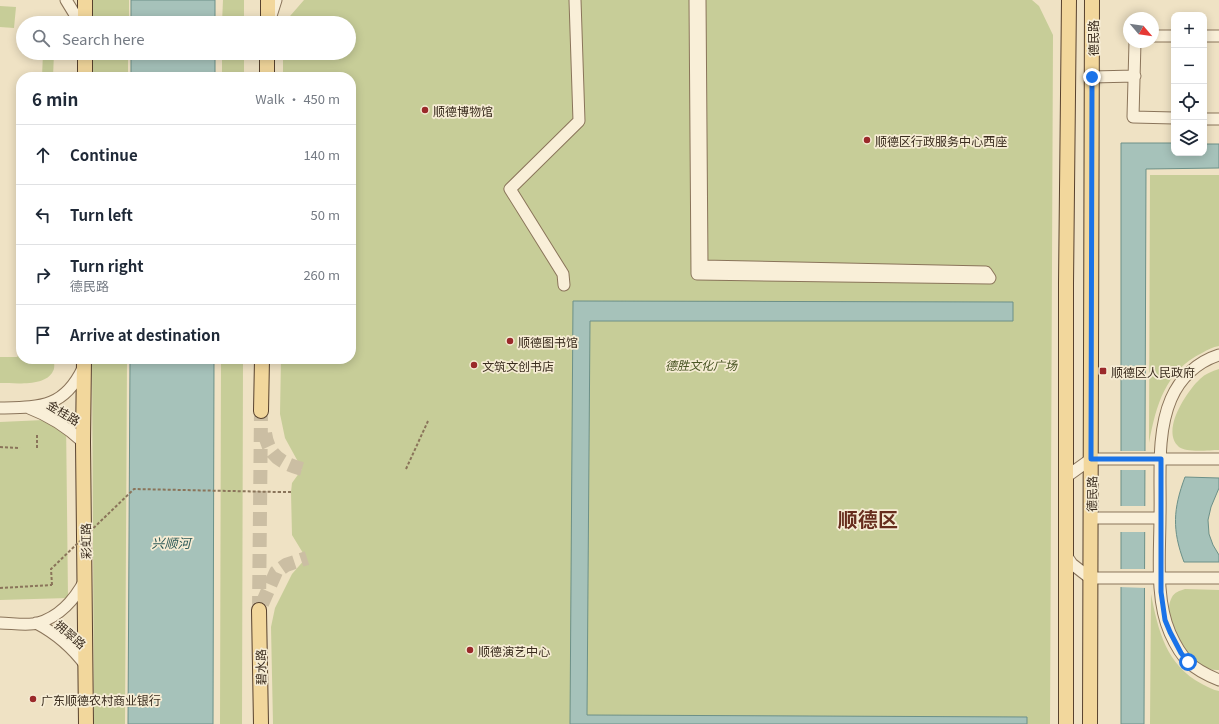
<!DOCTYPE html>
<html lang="en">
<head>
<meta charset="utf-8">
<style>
	body { margin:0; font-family:Georgia,"Noto Sans SC",serif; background:#f6f6f7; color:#1f2937 }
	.controls { position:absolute; right:12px; top:12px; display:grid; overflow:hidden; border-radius:8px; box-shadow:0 2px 10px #0003 }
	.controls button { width:36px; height:36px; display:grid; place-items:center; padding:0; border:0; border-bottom:1px solid #e0e1e3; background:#fff; color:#1f2937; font:20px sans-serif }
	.compass { position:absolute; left:1123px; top:12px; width:36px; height:36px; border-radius:50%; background:#fff; box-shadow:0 2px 10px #0003; rotate:119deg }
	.stop { position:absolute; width:12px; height:12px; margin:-9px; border:3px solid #1a73e8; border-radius:50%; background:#fff }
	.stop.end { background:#1a73e8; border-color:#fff; box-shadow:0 1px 4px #0008 }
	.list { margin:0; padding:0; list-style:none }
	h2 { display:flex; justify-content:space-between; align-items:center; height:52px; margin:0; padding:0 16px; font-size:17px }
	h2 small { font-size:13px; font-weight:400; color:#747a83 }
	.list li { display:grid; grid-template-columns:26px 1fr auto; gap:12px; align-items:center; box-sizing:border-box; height:60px; padding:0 16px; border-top:1px solid #e0e1e3 }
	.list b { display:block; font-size:15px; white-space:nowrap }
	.list p { margin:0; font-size:13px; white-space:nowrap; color:#747a83 }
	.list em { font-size:13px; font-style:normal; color:#747a83 }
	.icon { flex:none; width:22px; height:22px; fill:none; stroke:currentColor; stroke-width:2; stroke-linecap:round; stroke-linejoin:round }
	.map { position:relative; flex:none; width:1219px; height:724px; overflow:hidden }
	.search { position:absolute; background:#fff; box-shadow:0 2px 10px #0003; left:16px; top:16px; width:340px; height:44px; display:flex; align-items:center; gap:10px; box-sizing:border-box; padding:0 14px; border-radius:22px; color:#747a83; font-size:15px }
	.panel { position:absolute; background:#fff; box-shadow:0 2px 10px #0003; left:16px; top:72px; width:340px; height:292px; border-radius:16px }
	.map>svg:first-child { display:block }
</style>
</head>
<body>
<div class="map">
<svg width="1219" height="724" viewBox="0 0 1219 724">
	<rect width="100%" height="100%" fill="#efe2c4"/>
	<path fill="#c7cd98" d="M91 0H129V23H91Z
		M223 0H244V23H222Z
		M304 0H1032L1039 6 1053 35 1050 724H273L271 627 275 608 292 574 306 558 292 535 291 492 292 483 302 469 285 438 280 414 281 359H351V77H283V53H349V23H284Z
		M0 6 16 7 14 28 0 27Z
		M43 53H54L53 77H42Z
		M92 53H128V77H92Z
		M222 53H244V77H222Z
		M1150 175H1219V346C1213 347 1207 350 1202 353 1165 371 1156 406 1149 443Z
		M21 352V359H54C54 363 55 368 53 371 46 387 15 383 0 383V357H17Z
		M92 359H127L125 724H94Z
		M221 359H243L242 724H220Z
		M1219 369V450C1209 450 1187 453 1179 447 1160 431 1187 391 1200 379 1205 374 1212 371 1219 369Z
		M66 419 68 598 0 600V422Z
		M1185 589 1219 590V670C1193 673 1159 619 1172 597 1175 592 1179 591 1185 589Z
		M1151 594C1158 630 1166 665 1202 684 1208 687 1213 690 1219 691V724H1150Z"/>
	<path fill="#a6c2ba" stroke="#6c9088" d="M131 0H215V23H131Z
		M131 53H215V77H131Z
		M1121 143H1174V153H1204V144H1219V168L1146 169 1144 724H1121Z
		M573 301 1013 302V321H590L587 715 1027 717V724H570Z
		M130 359H214L213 724H128Z
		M1185 477 1219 478V488L1211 507 1208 520 1209 534 1213 545 1219 555V562H1184C1172 530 1173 509 1185 477Z"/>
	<path fill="#efe2c4" d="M1119 451H1147V470H1119Z
		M1119 506H1147V532H1119Z
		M1119 569H1146V588L1119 587Z"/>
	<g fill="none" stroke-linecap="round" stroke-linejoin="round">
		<path stroke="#cbbea3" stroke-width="14" stroke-dasharray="14 7" stroke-linecap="butt" d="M265 433C268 455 281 463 302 469
			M262 604 276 572 286 565 307 558
			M259 610 261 411"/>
		<defs>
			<path id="minor" d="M66 0 80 23
				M695 0 697 274 990 278 986 272 702 266 700 0
				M270 19 276 0
				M1153 36H1174
				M1204 36H1219
				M1135 42 1133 117 1174 118
				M1092 77 1135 76
				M1204 119H1219
				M564 285 563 274 510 189 579 121 575 0
				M1219 355C1197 362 1180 378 1171 399 1156 434 1161 478 1160 516 1160 553 1155 599 1170 633 1182 660 1192 669 1219 680
				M0 408C40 407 64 408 83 368
				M29 408C50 416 67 427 83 442
				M1066 477 1091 459H1219
				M1091 518H1160
				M1066 555 1072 564 1090 578H1219
				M0 623C11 623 28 626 38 623 59 617 75 599 85 580
				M36 623C57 634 72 647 86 666"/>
			<path id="major" d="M85 0V23
				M268 23V0
				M85 77V53
				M267 77V53
				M84 359 83 442 86 724
				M261 411 262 359
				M259 610 261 724
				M1066 724V284L1069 0
				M1090 724 1092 0"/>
		</defs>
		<use href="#minor" stroke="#8a745a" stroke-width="13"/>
		<use href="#major" stroke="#58422e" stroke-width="16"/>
		<path stroke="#8a745a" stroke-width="2" stroke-dasharray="3 2" stroke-linecap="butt" d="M37 435V449
			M0 447 20 448
			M406 469 428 421
			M278 492H291
			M0 588 52 585"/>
		<use href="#minor" stroke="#f9efd8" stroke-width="11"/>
		<use href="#major" stroke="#f2d79c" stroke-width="14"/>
		<path stroke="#8a745a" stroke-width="2" stroke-dasharray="3 2" stroke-linecap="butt" d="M52 585 51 569 134 489 278 492"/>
	</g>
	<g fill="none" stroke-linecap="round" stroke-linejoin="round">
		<path stroke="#1a73e8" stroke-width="5" d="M1092 77 1091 459H1161V592L1165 620 1170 632 1181 653 1188 662"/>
	</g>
	<g fill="#9a292a" stroke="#f6ecd4" stroke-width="1.5">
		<circle cx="425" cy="110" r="4"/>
		<circle cx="867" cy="140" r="4"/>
		<circle cx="510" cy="341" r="4"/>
		<circle cx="474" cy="365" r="4"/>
		<rect x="1099" y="367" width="8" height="8" rx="2"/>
		<circle cx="470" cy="650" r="4"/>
		<circle cx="33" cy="699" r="4"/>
	</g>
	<g text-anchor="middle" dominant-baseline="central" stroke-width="3.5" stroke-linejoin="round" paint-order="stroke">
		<g font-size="12" fill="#3a2c1e" stroke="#f6ecd4">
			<text transform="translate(1092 38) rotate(-90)">德民路</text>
			<text transform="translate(64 412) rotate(32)">金桂路</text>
			<text transform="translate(1091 494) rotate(-89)">德民路</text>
			<text transform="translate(85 541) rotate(-91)">彩虹路</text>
			<text transform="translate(71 634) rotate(41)">拥翠路</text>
			<text transform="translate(260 667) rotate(-91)">碧水路</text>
		</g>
		<g font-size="12" fill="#3a2c1e" stroke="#f6ecd4" text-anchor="start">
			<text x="433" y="110">顺德博物馆</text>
			<text x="875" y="140">顺德区行政服务中心西座</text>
			<text x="518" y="341">顺德图书馆</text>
			<text x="482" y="365">文筑文创书店</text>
			<text x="1111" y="371">顺德区人民政府</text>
			<text x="478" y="650">顺德演艺中心</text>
			<text x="41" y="699">广东顺德农村商业银行</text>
		</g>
		<g font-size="12" font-style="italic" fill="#4a5625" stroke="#f6ecd4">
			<text x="701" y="364">德胜文化广场</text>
		</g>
		<g font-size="13" font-style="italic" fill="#2d5a57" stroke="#f6ecd4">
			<text x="171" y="542">兴顺河</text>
		</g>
		<g font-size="20" font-weight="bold" fill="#672d1d" stroke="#f6ecd4">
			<text x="868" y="518">顺德区</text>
		</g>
	</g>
</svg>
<div class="controls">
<button>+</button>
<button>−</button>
<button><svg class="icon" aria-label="locate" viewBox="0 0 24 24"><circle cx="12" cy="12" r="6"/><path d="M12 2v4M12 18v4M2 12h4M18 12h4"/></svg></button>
<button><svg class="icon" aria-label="layers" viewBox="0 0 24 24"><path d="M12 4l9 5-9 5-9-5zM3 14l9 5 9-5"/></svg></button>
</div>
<svg class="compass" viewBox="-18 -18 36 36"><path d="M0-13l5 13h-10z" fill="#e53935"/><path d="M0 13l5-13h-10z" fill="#747a83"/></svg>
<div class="stop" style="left:1188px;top:662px"></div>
<div class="stop end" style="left:1092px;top:77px"></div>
<div class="search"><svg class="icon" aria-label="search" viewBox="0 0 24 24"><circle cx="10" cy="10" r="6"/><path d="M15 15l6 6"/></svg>Search here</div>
<section class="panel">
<h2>6 min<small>Walk · 450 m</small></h2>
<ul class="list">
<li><svg class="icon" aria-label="ahead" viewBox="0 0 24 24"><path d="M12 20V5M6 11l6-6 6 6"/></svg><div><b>Continue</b></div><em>140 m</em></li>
<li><svg class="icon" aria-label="left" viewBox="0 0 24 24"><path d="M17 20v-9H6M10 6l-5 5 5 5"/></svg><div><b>Turn left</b></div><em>50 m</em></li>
<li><svg class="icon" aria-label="right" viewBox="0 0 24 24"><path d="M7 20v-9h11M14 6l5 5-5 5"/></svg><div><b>Turn right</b><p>德民路</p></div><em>260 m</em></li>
<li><svg class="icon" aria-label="arrive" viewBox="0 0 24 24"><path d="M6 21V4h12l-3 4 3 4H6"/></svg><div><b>Arrive at destination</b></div></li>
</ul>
</section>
</div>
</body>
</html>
